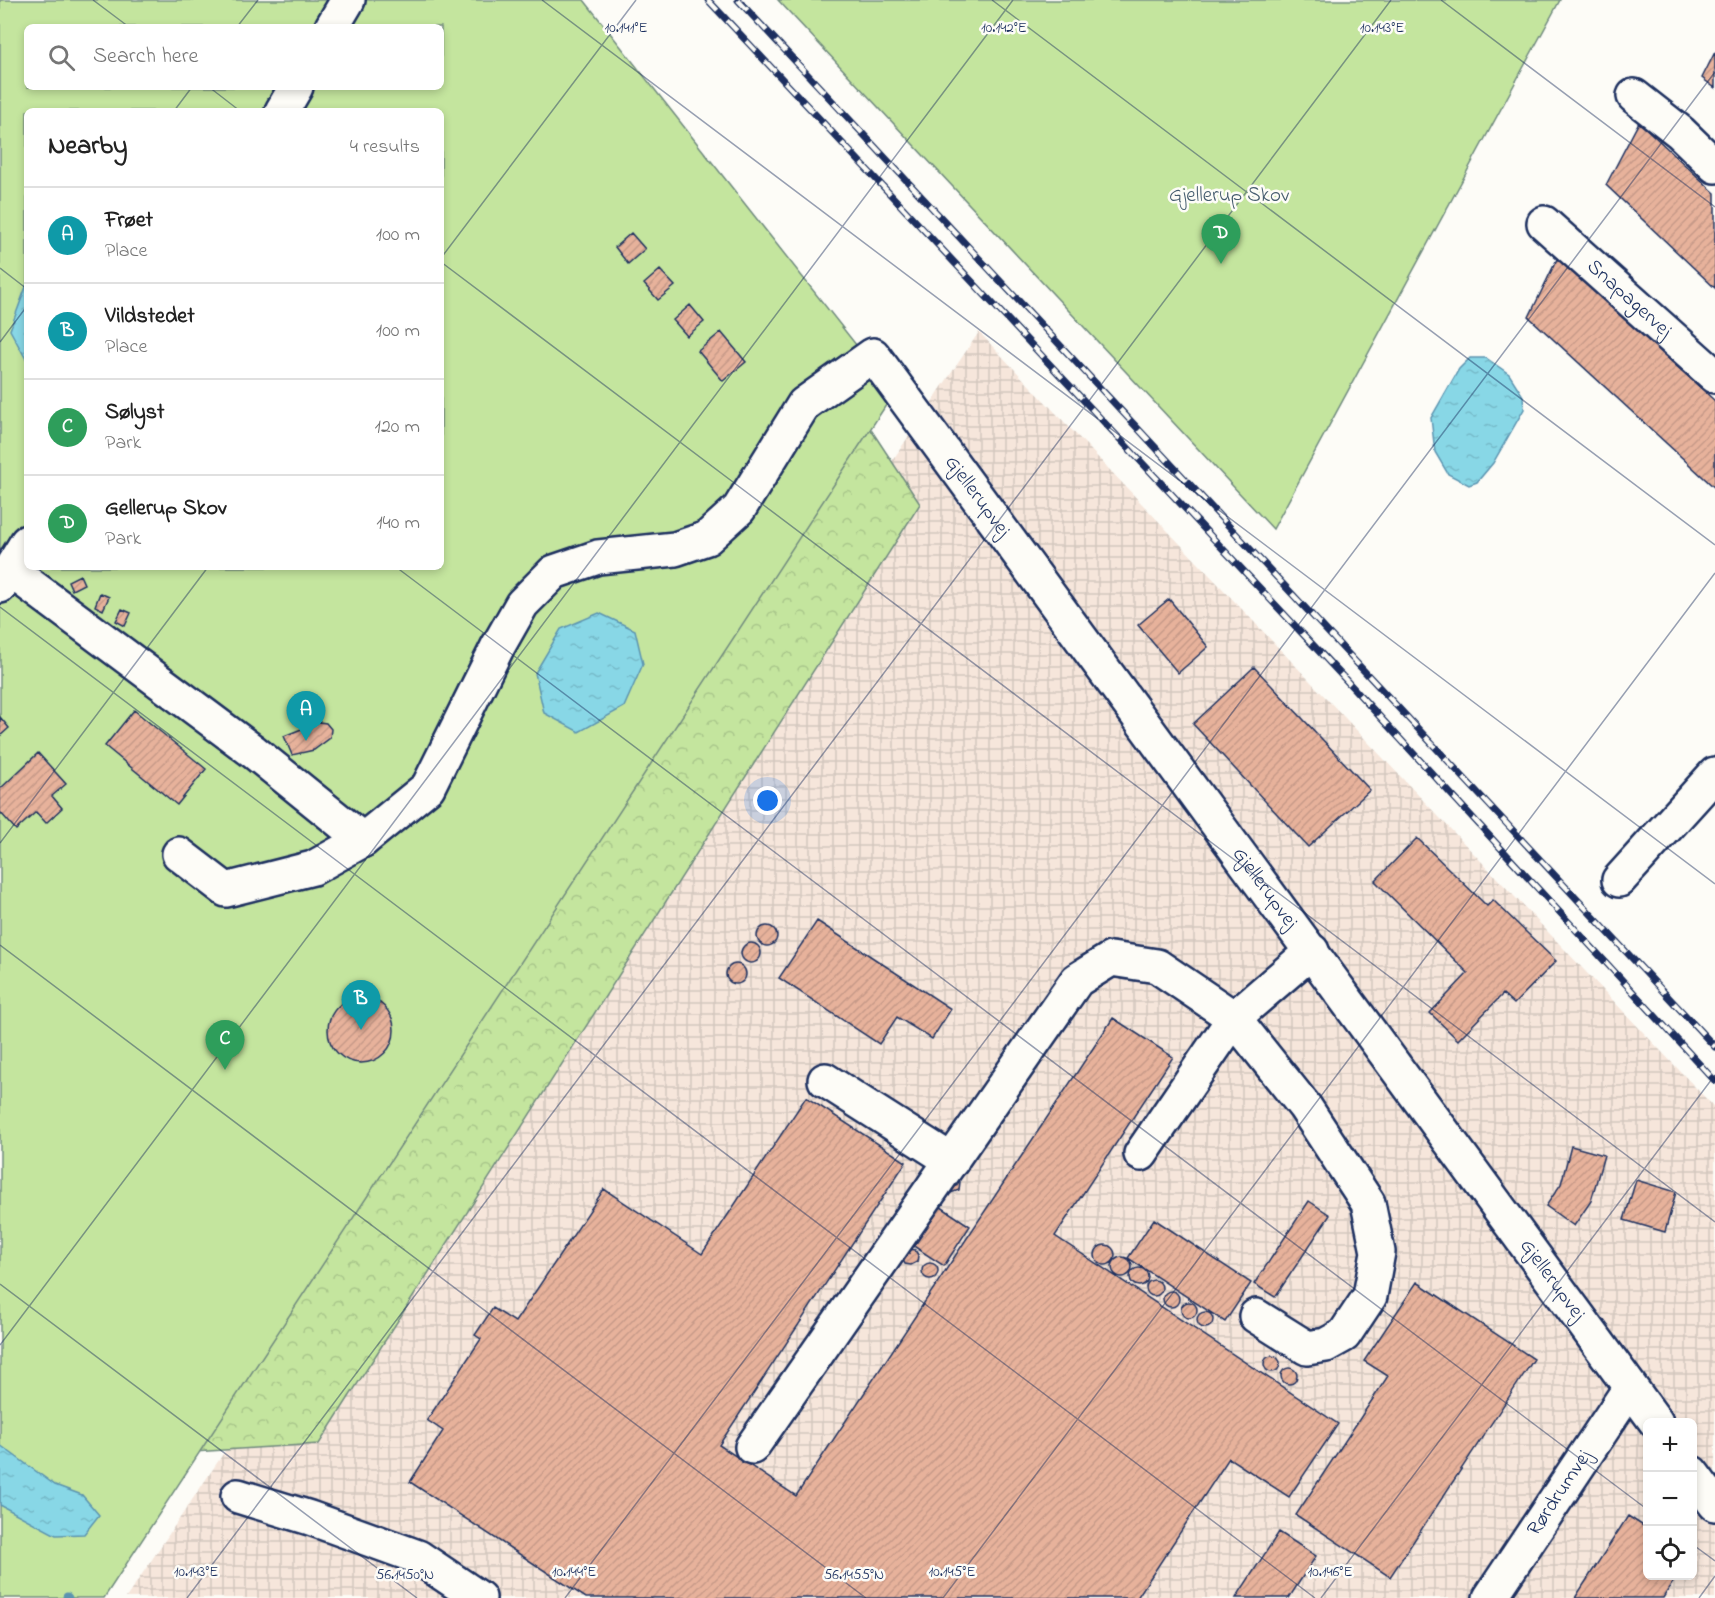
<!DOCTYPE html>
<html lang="en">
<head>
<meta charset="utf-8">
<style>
	body { margin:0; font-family:"Indie Flower",sans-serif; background:#f2f2f2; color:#222 }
	.controls { position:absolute; right:18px; bottom:18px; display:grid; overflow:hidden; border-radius:9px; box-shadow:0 3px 9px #0003 }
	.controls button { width:54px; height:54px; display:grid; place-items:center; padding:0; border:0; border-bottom:2px solid #e0e0e0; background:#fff; color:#222; font:30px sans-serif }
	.you { position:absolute; left:768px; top:801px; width:21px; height:21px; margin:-15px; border:4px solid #fff; border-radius:50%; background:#1a73e8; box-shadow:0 0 0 9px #1a73e833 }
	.badge { display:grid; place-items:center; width:39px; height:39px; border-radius:50%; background:#c8321e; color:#fff; font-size:20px; font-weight:700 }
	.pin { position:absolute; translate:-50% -50px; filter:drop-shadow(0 2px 3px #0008) }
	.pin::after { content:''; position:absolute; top:32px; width:21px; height:18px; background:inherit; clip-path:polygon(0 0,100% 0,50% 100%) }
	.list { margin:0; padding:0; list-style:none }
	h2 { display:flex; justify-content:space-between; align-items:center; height:78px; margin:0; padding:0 24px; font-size:26px }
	h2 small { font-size:20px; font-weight:400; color:#767676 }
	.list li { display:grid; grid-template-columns:39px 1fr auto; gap:18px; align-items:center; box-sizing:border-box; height:96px; padding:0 24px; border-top:2px solid #e0e0e0 }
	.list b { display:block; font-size:22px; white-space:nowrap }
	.list p { margin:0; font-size:20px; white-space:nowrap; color:#767676 }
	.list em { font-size:20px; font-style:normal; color:#767676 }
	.icon { flex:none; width:33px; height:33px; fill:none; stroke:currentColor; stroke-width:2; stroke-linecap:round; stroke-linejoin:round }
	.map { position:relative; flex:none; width:1715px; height:1598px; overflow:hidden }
	.search { position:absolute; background:#fff; box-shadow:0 3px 9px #0003; left:24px; top:24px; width:420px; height:66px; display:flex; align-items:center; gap:15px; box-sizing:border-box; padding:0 21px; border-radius:9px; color:#767676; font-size:22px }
	.panel { position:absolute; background:#fff; box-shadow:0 3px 9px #0003; left:24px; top:108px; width:420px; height:462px; border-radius:9px }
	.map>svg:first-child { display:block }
</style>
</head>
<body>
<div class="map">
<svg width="1715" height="1598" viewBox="0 0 1715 1598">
	<defs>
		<pattern id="industrial-grid" width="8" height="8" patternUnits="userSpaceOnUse" patternTransform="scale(1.5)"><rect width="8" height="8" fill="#f6e6db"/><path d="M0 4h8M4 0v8" fill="none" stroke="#d2c6be"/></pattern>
		<pattern id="forest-crowns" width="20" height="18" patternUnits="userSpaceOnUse" patternTransform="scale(1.5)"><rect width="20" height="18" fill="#c4e59e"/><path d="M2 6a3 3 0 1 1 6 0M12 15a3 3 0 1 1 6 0" fill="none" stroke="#a8c58a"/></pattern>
		<pattern id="water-ripples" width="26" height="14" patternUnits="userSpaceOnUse" patternTransform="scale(1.5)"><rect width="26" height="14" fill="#88d7e6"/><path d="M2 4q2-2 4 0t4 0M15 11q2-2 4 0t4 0" fill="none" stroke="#75b9c8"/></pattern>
		<pattern id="building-hatch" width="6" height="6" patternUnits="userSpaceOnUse" patternTransform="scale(1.5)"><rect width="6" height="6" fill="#e7b29b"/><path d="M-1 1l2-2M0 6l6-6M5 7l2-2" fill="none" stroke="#c69988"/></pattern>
	</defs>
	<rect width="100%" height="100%" fill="#fdfcf7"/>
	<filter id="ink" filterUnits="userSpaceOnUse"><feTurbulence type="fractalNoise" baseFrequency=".0167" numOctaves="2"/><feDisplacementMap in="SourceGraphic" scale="12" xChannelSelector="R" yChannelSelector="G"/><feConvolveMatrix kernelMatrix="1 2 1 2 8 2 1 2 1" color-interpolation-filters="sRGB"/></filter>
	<g filter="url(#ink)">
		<path fill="url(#industrial-grid)" fill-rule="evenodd" d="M979 332 1715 1108V1598H126ZM1648 1422H1692V1576H1648Z"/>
		<path fill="url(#forest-crowns)" stroke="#708a7e" stroke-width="1.5" d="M862 416 920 504 319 1444 147 1455 0 1354Z"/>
		<path fill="#c4e59e" stroke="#708a7e" stroke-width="1.5" fill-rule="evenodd" d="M0 0H584L894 393 104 1598H0ZM27 27H441V87H27ZM27 111H441V567H27Z
			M778 0H1560L1273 529Z"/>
		<path fill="url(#water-ripples)" stroke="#5c94b0" stroke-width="1.5" d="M27 284V361L10 330Z
			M1470 358H1486L1509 374 1523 396 1524 409 1493 463 1477 482 1469 485 1448 474 1435 452 1431 418 1459 369Z
			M599 613 635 630 643 664 624 707 579 732 544 713 535 673 561 629Z
			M0 1445 55 1485 82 1495 99 1515 84 1534 56 1535 0 1505Z"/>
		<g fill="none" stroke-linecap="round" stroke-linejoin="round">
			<path stroke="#5c94b0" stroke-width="9" d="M67 1597 68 1598"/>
		</g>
		<path fill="url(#building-hatch)" stroke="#1b2f5e" stroke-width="1.5" d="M1715 52V88L1702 78Z
			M1639 122 1715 193V288L1606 185Z
			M631 233 645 249 628 264 615 247Z
			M1558 257 1715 401V488L1529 317Z
			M660 270 675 286 658 300 644 284Z
			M690 305 704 322 687 336 673 320Z
			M721 332 746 362 723 381 698 351Z
			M80 575 84 584 72 590 68 581Z
			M100 593 109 597 103 610 95 606Z
			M1169 599 1208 647 1178 673 1138 625Z
			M122 609 131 613 125 626 116 621Z
			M1254 667 1370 790 1308 847 1193 724Z
			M134 710 206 769 177 805 105 746Z
			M0 717 9 728 0 736Z
			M319 722 326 723 331 729 330 738 314 750 292 755 284 736Z
			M38 753 66 784 52 796 62 808 46 823 36 812 16 830 0 812V789Z
			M1417 838 1487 906 1493 900 1556 961 1514 1004 1503 994 1458 1040 1430 1013 1468 973 1375 881Z
			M817 921 951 1009 932 1039 897 1017 879 1044 779 978Z
			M757 936a10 10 0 1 1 20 0a10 10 0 1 1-20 0Z
			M741 953a10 10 0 1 1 20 0a10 10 0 1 1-20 0Z
			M726 974a10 10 0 1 1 20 0a10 10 0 1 1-20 0Z
			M328 1030a33 33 0 1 1 66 0a33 33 0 1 1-66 0Z
			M1113 1018 1173 1057 1055 1236 1338 1424 1289 1497 1229 1458 1137 1598H586L410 1482 443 1431 427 1420 481 1339 475 1335 493 1308 515 1322 604 1189 702 1254 806 1097 906 1162 719 1445 796 1496Z
			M1571 1146 1604 1155 1591 1201 1574 1226 1546 1206 1561 1184Z
			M956 1175 960 1182 959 1190 948 1194Z
			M1636 1180 1676 1192 1665 1232 1624 1220Z
			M932 1201 970 1226 944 1266 906 1241Z
			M1309 1201 1330 1215 1275 1297 1254 1284Z
			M1154 1219 1251 1283 1225 1322 1128 1258Z
			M1095 1255a10 10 0 1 1 20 0a10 10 0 1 1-20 0Z
			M909 1249 915 1250 918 1255 917 1262 911 1265 905 1264 902 1258Z
			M1112 1267a10 10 0 1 1 20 0a10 10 0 1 1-20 0Z
			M922 1271a8 8 0 1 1 16 0a8 8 0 1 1-16 0Z
			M1130 1277a9 9 0 1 1 18 0a9 9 0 1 1-18 0Z
			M1146 1288a8 8 0 1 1 16 0a8 8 0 1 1-16 0Z
			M1417 1282 1534 1359 1390 1577 1296 1515 1388 1376 1364 1361Z
			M1163 1299a8 8 0 1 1 16 0a8 8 0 1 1-16 0Z
			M1181 1310a8 8 0 1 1 16 0a8 8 0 1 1-16 0Z
			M1197 1320a8 8 0 1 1 16 0a8 8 0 1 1-16 0Z
			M1264 1364a8 8 0 1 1 16 0a8 8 0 1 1-16 0Z
			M1281 1376a8 8 0 1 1 16 0a8 8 0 1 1-16 0Z
			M1628 1516 1648 1529V1576H1677L1663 1598H1575Z
			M1279 1532 1316 1556 1289 1598H1236Z"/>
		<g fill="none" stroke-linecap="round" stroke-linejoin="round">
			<defs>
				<g id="minor">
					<path d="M332 27 348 0"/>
					<path d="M1634 96 1680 132 1715 166"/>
					<path d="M282 111 296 87"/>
					<path id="s1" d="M1544 223 1715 376"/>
					<path d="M10 570 254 752 363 840"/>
					<path d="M0 586 27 542"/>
					<path id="s2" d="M179 854 226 890 313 868 363 840 428 787 497 648 522 604 554 572 598 557 675 549 707 538 739 509 804 404 873 355 1656 1422"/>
					<path d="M1619 880 1715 774"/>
					<path d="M825 1080 952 1161"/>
					<path d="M1141 1154 1234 1018 1312 951"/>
					<path d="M752 1447 1077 980 1111 959 1157 966 1234 1018 1305 1107 1368 1203 1378 1252 1370 1296 1344 1335 1326 1345 1307 1348 1256 1316"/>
					<path d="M1692 1473 1715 1504"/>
					<path d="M238 1496 310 1518 418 1557 479 1598"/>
					<path id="s3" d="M1490 1598 1630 1388"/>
				</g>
			</defs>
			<use href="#minor" stroke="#1b2f5e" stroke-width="38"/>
			<use href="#minor" stroke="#fdfcf7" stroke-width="33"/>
			<defs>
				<path id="rail" d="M708 0 1345 679 1715 1081
					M738 0 1715 1047"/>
			</defs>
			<use href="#rail" stroke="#1b2f5e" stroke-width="7"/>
			<use href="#rail" stroke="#fdfcf7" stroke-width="4.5" stroke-dasharray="14" stroke-linecap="butt"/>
		</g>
	</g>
	<path fill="none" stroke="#1b2f5e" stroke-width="1.5" stroke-opacity="0.45" d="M93 0 129 27M542 0 1715 884M992 0 1715 545M1441 0 1715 207M237 27 258 0M209 87 240 111M174 111 192 87M441 258 636 0M441 262 1715 1222M0 268 27 289M0 342 27 306M396 567 1648 1510M0 607 1315 1598M0 843 208 567M0 945 866 1598M0 1284 417 1598M0 1345 1013 0M1692 1544 1715 1561M187 1598 1391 0M565 1598 1715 72M943 1598 1715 573M1321 1598 1715 1075M1699 1598 1715 1576"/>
	<g text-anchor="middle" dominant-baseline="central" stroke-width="5" stroke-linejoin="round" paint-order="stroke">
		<g font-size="21" fill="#455c6e" stroke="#fdfcf7">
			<text x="1229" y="196">Gjellerup Skov</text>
		</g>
		<g font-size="21" fill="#1b2f5e" stroke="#fdfcf7">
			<text stroke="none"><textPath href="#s1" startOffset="114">Snapagervej</textPath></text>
			<text stroke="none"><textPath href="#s2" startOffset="1126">Gjellerupvej</textPath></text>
			<text stroke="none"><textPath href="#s2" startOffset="1612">Gjellerupvej</textPath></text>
			<text stroke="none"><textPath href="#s2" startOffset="2098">Gjellerupvej</textPath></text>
			<text stroke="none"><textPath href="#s3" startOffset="126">Rørdrumvej</textPath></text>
		</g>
	</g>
	<g font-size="15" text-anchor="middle" fill="#1b2f5e" stroke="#fdfcf7" stroke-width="5" stroke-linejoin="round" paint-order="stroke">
		<text x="626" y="32">10.141°E</text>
		<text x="1004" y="32">10.142°E</text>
		<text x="1382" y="32">10.143°E</text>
		<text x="196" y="1576">10.143°E</text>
		<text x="574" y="1576">10.144°E</text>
		<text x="952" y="1576">10.145°E</text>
		<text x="1330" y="1576">10.146°E</text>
		<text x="405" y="1579">56.1450°N</text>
		<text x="854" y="1579">56.1455°N</text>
	</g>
</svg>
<div class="controls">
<button>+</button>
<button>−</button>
<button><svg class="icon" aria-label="locate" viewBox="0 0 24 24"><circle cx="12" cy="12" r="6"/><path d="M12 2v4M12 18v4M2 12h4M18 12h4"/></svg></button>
</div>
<div class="you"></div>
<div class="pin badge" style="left:306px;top:741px;background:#0f9aa8">A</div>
<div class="pin badge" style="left:361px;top:1030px;background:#0f9aa8">B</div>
<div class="pin badge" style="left:225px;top:1070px;background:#2e9e5b">C</div>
<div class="pin badge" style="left:1221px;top:264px;background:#2e9e5b">D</div>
<div class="search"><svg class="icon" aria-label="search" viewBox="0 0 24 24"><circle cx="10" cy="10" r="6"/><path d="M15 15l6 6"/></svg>Search here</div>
<section class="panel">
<h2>Nearby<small>4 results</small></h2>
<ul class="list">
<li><span class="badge" style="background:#0f9aa8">A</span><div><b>Frøet</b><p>Place</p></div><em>100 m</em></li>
<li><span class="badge" style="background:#0f9aa8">B</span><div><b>Vildstedet</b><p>Place</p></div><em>100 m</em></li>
<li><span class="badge" style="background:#2e9e5b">C</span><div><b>Sølyst</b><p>Park</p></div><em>120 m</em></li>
<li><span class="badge" style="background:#2e9e5b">D</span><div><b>Gellerup Skov</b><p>Park</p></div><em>140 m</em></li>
</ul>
</section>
</div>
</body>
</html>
